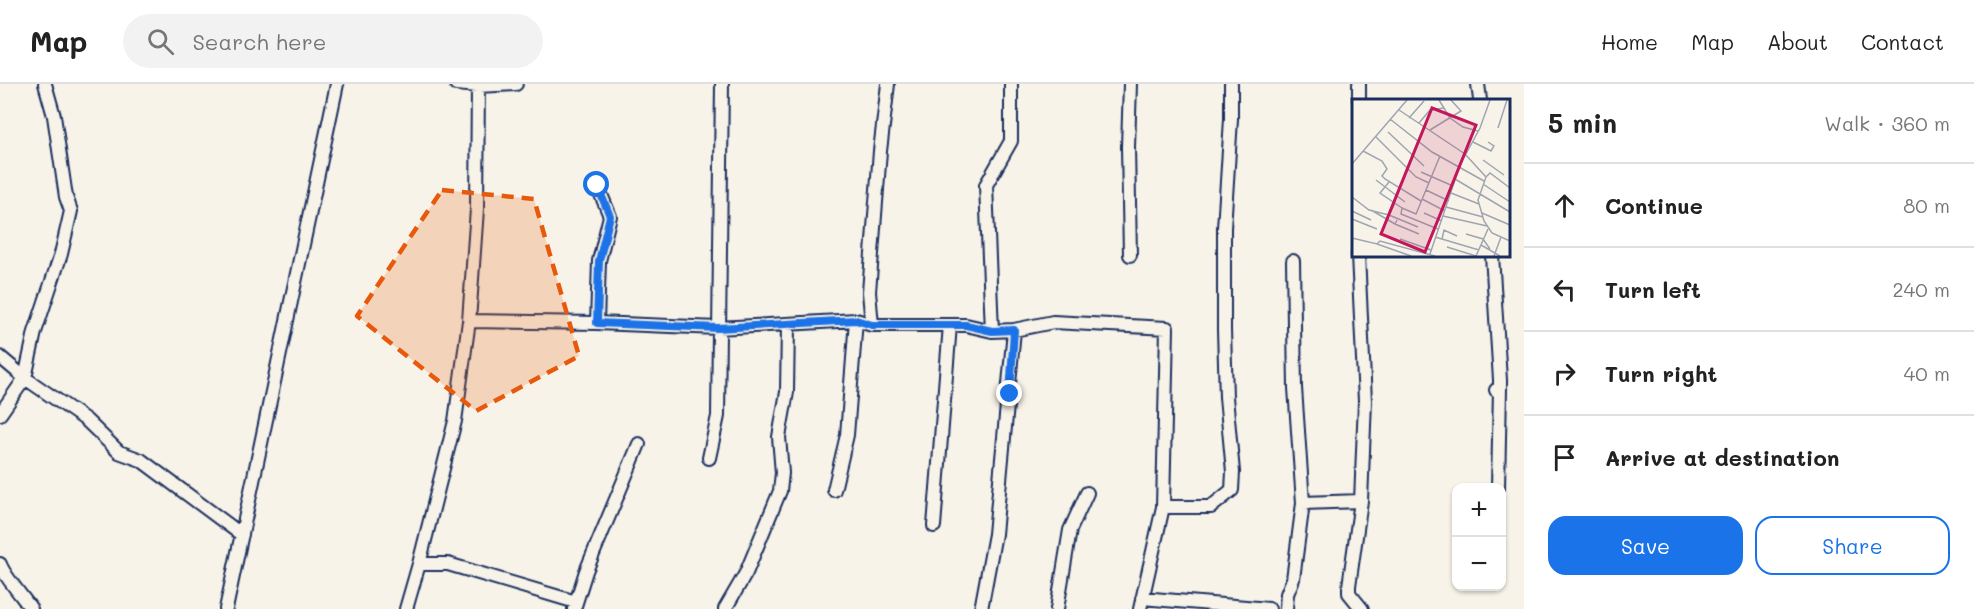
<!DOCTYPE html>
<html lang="en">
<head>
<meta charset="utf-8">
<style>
	body { margin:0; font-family:Mali,sans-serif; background:#f2f2f2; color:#222 }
	.controls { position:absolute; right:18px; bottom:18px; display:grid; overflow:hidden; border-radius:12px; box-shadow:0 2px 4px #0004 }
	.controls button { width:54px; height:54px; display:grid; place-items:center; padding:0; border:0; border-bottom:2px solid #e0e0e0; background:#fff; color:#222; font:30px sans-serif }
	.stop { position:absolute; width:18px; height:18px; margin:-14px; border:4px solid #1a73e8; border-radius:50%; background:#fff }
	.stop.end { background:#1a73e8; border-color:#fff; box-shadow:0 2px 6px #0008 }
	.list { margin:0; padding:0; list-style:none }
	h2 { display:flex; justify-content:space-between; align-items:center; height:78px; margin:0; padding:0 24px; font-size:26px }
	h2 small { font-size:20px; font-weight:400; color:#767676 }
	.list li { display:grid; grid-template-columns:39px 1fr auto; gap:18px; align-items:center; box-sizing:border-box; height:84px; padding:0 24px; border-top:2px solid #e0e0e0 }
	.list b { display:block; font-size:22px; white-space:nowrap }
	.list em { font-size:20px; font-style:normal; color:#767676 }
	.actions { display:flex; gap:12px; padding:18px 24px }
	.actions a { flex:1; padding:14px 0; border:2px solid #1a73e8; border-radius:18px; text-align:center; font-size:21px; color:#1a73e8 }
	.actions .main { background:#1a73e8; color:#fff }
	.icon { flex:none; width:33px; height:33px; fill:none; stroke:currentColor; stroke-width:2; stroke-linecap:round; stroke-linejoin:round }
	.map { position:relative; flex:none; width:1524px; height:525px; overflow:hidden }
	header { display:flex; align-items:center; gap:36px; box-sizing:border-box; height:84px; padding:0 30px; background:#fff; border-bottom:2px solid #e0e0e0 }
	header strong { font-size:28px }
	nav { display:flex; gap:33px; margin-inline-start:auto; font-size:21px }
	.search { width:420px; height:54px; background:#f2f2f2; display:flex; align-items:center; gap:15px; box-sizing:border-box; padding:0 21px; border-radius:33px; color:#767676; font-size:22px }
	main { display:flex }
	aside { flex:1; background:#fff }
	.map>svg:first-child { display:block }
</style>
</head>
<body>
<header>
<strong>Map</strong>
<div class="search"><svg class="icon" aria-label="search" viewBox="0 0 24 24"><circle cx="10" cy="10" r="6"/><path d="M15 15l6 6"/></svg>Search here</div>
<nav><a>Home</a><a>Map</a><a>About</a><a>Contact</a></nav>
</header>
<main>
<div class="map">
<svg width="1524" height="525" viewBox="0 0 1524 525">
	<rect width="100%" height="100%" fill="#f7f3e8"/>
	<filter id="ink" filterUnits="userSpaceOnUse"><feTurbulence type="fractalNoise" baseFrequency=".0167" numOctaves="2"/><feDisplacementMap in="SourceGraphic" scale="12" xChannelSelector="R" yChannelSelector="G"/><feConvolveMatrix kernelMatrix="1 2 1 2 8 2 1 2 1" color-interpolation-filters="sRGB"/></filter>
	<g filter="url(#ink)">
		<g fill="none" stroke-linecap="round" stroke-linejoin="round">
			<defs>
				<path id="street" d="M456 0 478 2 516 0
					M1130 0 1128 63 1130 171
					M1359 0V16
					M1478 0 1480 16
					M1492 171 1500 296V305L1496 306
					M469 237 597 239 718 244 856 236 872 241H966L992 247 1014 246 1053 238 1167 244 1163 423
					M597 239 599 177 610 132 597 101
					M872 241 869 208 880 67 888 0
					M992 247 986 101 1011 57V0
					M0 273 25 294 86 336 119 368 141 376 242 451
					M0 330 25 294 35 248 61 170 71 127 66 113 54 32 45 0
					M709 374 718 332 722 0
					M1498 404 1500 305
					M834 406 847 351 856 236
					M1361 417 1349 502V509L1362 525
					M1303 419 1361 417 1365 317 1358 171
					M934 442 950 241
					M0 480C4 492 23 513 31 525
					M419 480H448L576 518
					M1142 514 1269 525
					M226 525 337 0
					M406 525 419 480 455 337 469 237 477 125 478 0
					M574 525 586 487 639 360
					M725 525 746 489 780 407 782 389 779 353 787 308 788 241
					M981 525 995 450 1014 246
					M1057 525 1070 446 1087 409
					M1140 525 1163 423H1211L1232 406 1233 388 1226 313 1224 246V144L1231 35V0
					M1286 525 1287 510 1293 495 1303 419 1295 304 1293 177"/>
			</defs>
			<use href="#street" stroke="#1b2f5e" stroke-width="16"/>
			<use href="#street" stroke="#f7f3e8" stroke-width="12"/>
		</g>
	</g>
	<g fill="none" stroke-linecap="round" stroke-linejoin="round" filter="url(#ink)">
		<path stroke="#1a73e8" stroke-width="8" d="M597 101 610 132 599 177 597 239 718 244 856 236 872 241H966L992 247 1014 246 1010 310"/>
	</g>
	<path fill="#e8590c" fill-opacity="0.2" stroke="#e8590c" stroke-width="4.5" stroke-dasharray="12 8" stroke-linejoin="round" d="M442 106 534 115 579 272 476 327 357 232Z"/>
	<g transform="translate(1352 15)">
		<rect width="158" height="158" fill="#f7f3e8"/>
		<path fill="none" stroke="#9fa5b1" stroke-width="1.5" d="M87 1 98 19 111 28 126 32M47 11 113 55 134 78 126 101 132 122 140 134 158 142M57 19 72 2M38 20 80 53 132 82M67 24 78 11 92 9M146 29 155 1M78 31 109 12 99 1M36 33 72 67M24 38 64 78 77 84M121 43 139 52 142 47 136 43M11 52 30 62 35 70 30 77 33 80 69 102M131 61 152 76M0 65 55 1M69 73 101 87M134 78 138 74 158 89M103 80 158 113M24 81 53 103M37 83 28 94 50 109 49 115 86 130M131 85 158 103M74 91 97 102M99 94 127 105M0 98 17 111 37 116M70 100 93 112M43 104 37 116 66 128M94 108 131 118M50 109 64 115 88 57M19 111 43 125M0 112 19 121M72 114 90 122M130 114 158 126M91 117 135 127M0 120 25 130M45 121 43 125 67 135M114 135 131 140 138 150M83 138 127 151M0 139 25 145 28 142 83 157M48 140 79 151M90 140 92 131 105 137M25 145 59 157M129 146 148 157M95 148 124 157M78 155 108 66 128 29 138 1M124 157 136 130M142 157 149 138"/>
		<path fill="#c2185b" fill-opacity="0.15" stroke="#c2185b" stroke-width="3" d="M80 9 124 26 73 153 29 135Z"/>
		<rect width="158" height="158" fill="none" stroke="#1b2f5e" stroke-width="3"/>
	</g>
</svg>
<div class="controls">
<button>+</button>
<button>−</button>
</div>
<div class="stop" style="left:597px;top:101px"></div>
<div class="stop end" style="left:1010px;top:310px"></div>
</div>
<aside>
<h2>5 min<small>Walk · 360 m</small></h2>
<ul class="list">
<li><svg class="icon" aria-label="ahead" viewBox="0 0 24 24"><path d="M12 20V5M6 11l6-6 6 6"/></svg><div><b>Continue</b></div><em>80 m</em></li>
<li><svg class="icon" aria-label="left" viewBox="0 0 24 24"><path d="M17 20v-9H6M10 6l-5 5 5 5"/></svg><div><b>Turn left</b></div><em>240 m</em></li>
<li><svg class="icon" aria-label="right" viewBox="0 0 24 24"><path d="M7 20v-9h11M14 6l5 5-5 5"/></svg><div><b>Turn right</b></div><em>40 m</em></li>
<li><svg class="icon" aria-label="arrive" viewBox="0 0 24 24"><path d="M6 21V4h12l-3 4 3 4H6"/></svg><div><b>Arrive at destination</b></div></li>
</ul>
<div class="actions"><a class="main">Save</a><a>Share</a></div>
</aside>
</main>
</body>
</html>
